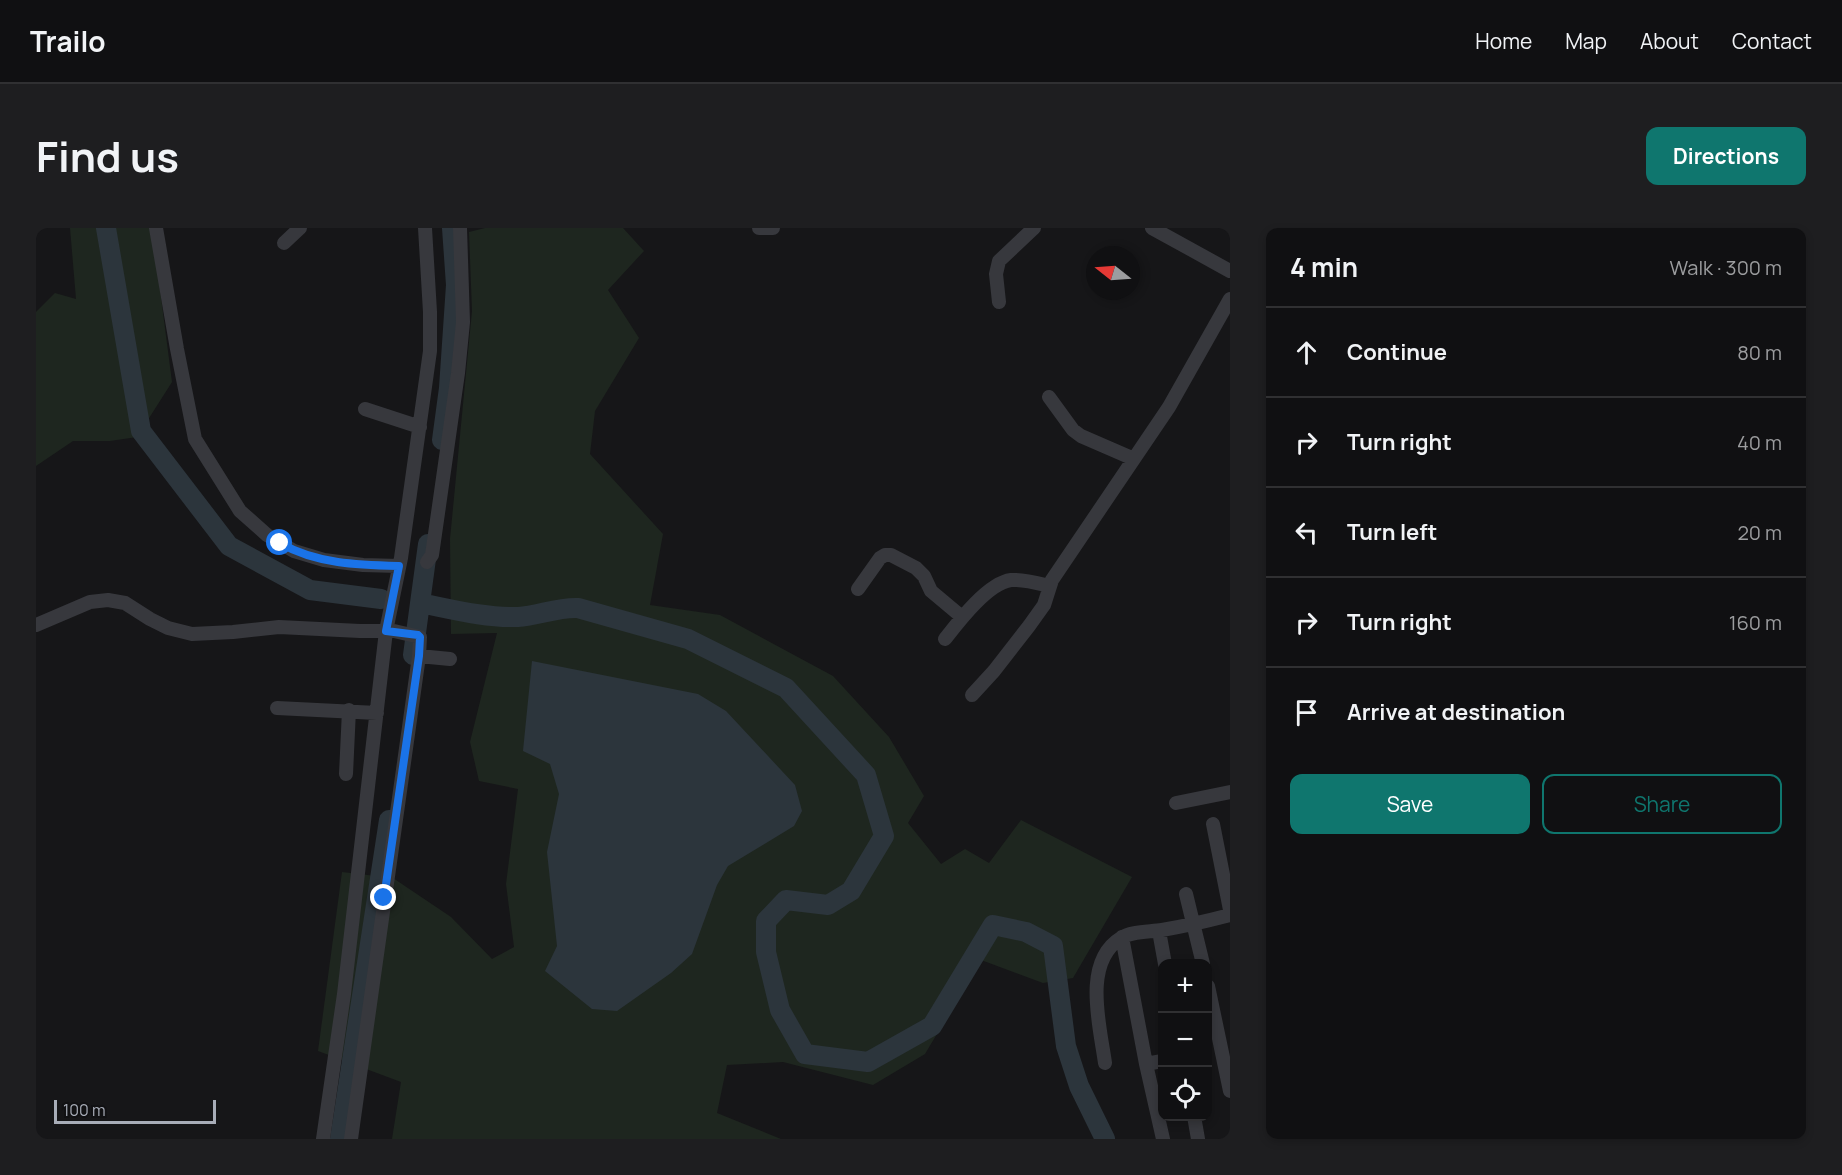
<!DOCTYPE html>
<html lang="en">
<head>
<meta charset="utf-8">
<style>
	body { margin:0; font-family:Manrope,sans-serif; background:#1e1e20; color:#f1f3f6 }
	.controls { position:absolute; right:18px; bottom:18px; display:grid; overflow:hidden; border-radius:12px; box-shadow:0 3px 9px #0003 }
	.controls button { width:54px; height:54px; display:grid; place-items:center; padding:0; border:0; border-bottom:2px solid #303032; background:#101012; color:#f1f3f6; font:30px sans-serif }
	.compass { position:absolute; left:1050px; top:18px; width:54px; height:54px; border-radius:50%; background:#101012; box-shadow:0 3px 9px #0003; rotate:287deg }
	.scale { position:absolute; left:18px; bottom:15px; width:162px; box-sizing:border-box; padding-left:6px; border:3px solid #a8adb8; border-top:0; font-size:16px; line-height:21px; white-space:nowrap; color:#a8adb8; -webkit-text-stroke:4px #111113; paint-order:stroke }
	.stop { position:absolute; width:18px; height:18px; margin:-14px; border:4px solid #1a73e8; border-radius:50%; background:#fff }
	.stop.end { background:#1a73e8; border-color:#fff; box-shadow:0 2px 6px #0008 }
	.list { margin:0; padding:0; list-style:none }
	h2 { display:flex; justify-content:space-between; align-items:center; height:78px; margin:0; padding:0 24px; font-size:26px }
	h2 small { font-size:20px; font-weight:400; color:#9c9d9f }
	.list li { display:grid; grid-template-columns:39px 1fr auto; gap:18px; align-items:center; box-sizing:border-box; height:90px; padding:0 24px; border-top:2px solid #303032 }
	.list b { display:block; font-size:22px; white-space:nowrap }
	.list em { font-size:20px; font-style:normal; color:#9c9d9f }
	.actions { display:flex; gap:12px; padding:18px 24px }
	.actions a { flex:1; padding:14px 0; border:2px solid #0f766e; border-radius:12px; text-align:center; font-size:21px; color:#0f766e }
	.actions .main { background:#0f766e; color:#fff }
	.icon { flex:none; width:33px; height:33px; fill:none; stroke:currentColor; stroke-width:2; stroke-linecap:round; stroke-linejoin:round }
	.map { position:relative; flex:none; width:1194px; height:911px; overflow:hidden; border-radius:12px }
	header { display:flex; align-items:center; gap:36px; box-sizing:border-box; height:84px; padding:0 30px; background:#101012; border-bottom:2px solid #303032 }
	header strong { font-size:28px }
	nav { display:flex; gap:33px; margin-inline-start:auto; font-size:21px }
	.intro { display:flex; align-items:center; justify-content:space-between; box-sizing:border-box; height:144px; padding:0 36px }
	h1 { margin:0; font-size:42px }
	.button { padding:15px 27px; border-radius:12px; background:#0f766e; color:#fff; font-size:21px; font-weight:700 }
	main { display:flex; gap:36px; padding:0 36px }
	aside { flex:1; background:#101012; border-radius:12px; box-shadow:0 3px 9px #0003 }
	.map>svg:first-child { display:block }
</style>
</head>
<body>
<header>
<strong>Trailo</strong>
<nav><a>Home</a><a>Map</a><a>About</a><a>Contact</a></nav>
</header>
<div class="intro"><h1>Find us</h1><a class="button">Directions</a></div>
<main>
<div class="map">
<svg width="1194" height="911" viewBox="0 0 1194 911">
	<rect width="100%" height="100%" fill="#161618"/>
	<path fill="#1e261f" d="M34 0H116L136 154 101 209 74 213H37L0 238V84L19 65 40 71Z
		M449 0H587L608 23 572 62 603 110 559 183 554 226 627 306 614 377 684 387 797 448 853 509 888 568 872 595 905 636 929 621 953 635 985 592 1096 649 1037 750 1007 755 945 732 889 826 837 857 747 834 691 837 681 885 745 911H356L365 854 282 823 306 644 357 650 415 689 456 731 478 719 470 656 482 561 443 553 434 514 461 405 415 406 414 311 436 83 433 4Z"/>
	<path fill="#2c353c" d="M496 433 662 466 690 483 759 557 766 583 758 598 692 638 681 657 656 726 635 745 581 783 556 781 509 743 521 718 511 624 523 566 514 536 487 523Z"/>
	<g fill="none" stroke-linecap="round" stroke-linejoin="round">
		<path stroke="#2c353c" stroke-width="20" d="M70 0 105 203 193 318 274 362 345 371
			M406 212 413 160 420 57 416 0
			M394 377C423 383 453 390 482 389 502 388 521 379 542 380L652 411 750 460 830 547 848 608 815 663 792 677 750 672 730 693V724L744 782 769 826 832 834 896 798 957 697 990 704 1017 718 1030 818 1043 858 1069 911
			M377 427 392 316
			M304 911 353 592"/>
		<path stroke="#37383d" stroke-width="14" d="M120 0 141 121 159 211 204 283 231 307 258 323 288 332 327 337 363 338
			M723 0H737
			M1116 0 1194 43
			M248 15 264 0
			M963 74 960 46 963 33 998 0
			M1013 169 1037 202 1045 208 1098 231
			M329 181 384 199
			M391 334 396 327 422 145 427 94 424 0
			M822 361 844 330 849 327H855L880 340 888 348 895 363 926 389
			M0 397 54 374 72 372 89 375 114 391 132 400 156 406 197 404 243 399 324 403H358L384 409 383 428 315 911
			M909 411C923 393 952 355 975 352 988 351 1001 355 1013 358
			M383 428 414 431
			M936 467 958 443 993 398 1008 377 1016 352 1133 179 1194 71
			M241 480 341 485
			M310 546 313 482
			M1140 575 1194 564
			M1177 596 1194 682
			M1150 666 1167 736
			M1123 703 1129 736
			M1086 709 1110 836 1127 911
			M1172 758 1194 863
			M1069 835C1064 798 1046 734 1085 710 1095 703 1114 704 1126 702 1149 698 1171 693 1194 687
			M1110 836 1126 833
			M1158 888 1162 911
			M287 911 308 766 350 403 365 330 394 123V84L389 0"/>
	</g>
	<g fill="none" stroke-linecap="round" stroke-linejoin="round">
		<path stroke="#1a73e8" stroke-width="8" d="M244 315C280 336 323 337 363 338L350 403 382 407 384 409 383 428 348 670"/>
	</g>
</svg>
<div class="controls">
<button>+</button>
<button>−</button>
<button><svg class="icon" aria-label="locate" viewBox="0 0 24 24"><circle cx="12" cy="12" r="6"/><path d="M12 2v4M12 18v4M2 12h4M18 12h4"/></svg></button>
</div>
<svg class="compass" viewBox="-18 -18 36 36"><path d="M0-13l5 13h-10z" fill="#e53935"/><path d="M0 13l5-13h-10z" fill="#9c9d9f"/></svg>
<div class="scale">100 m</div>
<div class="stop" style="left:244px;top:315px"></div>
<div class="stop end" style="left:348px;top:670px"></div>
</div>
<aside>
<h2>4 min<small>Walk · 300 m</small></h2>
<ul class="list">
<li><svg class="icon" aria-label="ahead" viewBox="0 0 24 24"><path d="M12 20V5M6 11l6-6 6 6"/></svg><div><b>Continue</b></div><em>80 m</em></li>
<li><svg class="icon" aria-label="right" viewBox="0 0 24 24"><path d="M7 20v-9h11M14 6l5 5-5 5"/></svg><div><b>Turn right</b></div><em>40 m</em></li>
<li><svg class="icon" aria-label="left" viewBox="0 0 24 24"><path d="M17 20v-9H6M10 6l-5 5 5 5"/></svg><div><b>Turn left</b></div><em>20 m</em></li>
<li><svg class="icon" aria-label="right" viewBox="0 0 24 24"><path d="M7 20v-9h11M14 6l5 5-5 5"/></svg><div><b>Turn right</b></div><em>160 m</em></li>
<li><svg class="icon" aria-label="arrive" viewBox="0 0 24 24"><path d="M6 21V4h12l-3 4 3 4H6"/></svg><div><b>Arrive at destination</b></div></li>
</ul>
<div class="actions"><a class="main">Save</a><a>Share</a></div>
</aside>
</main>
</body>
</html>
